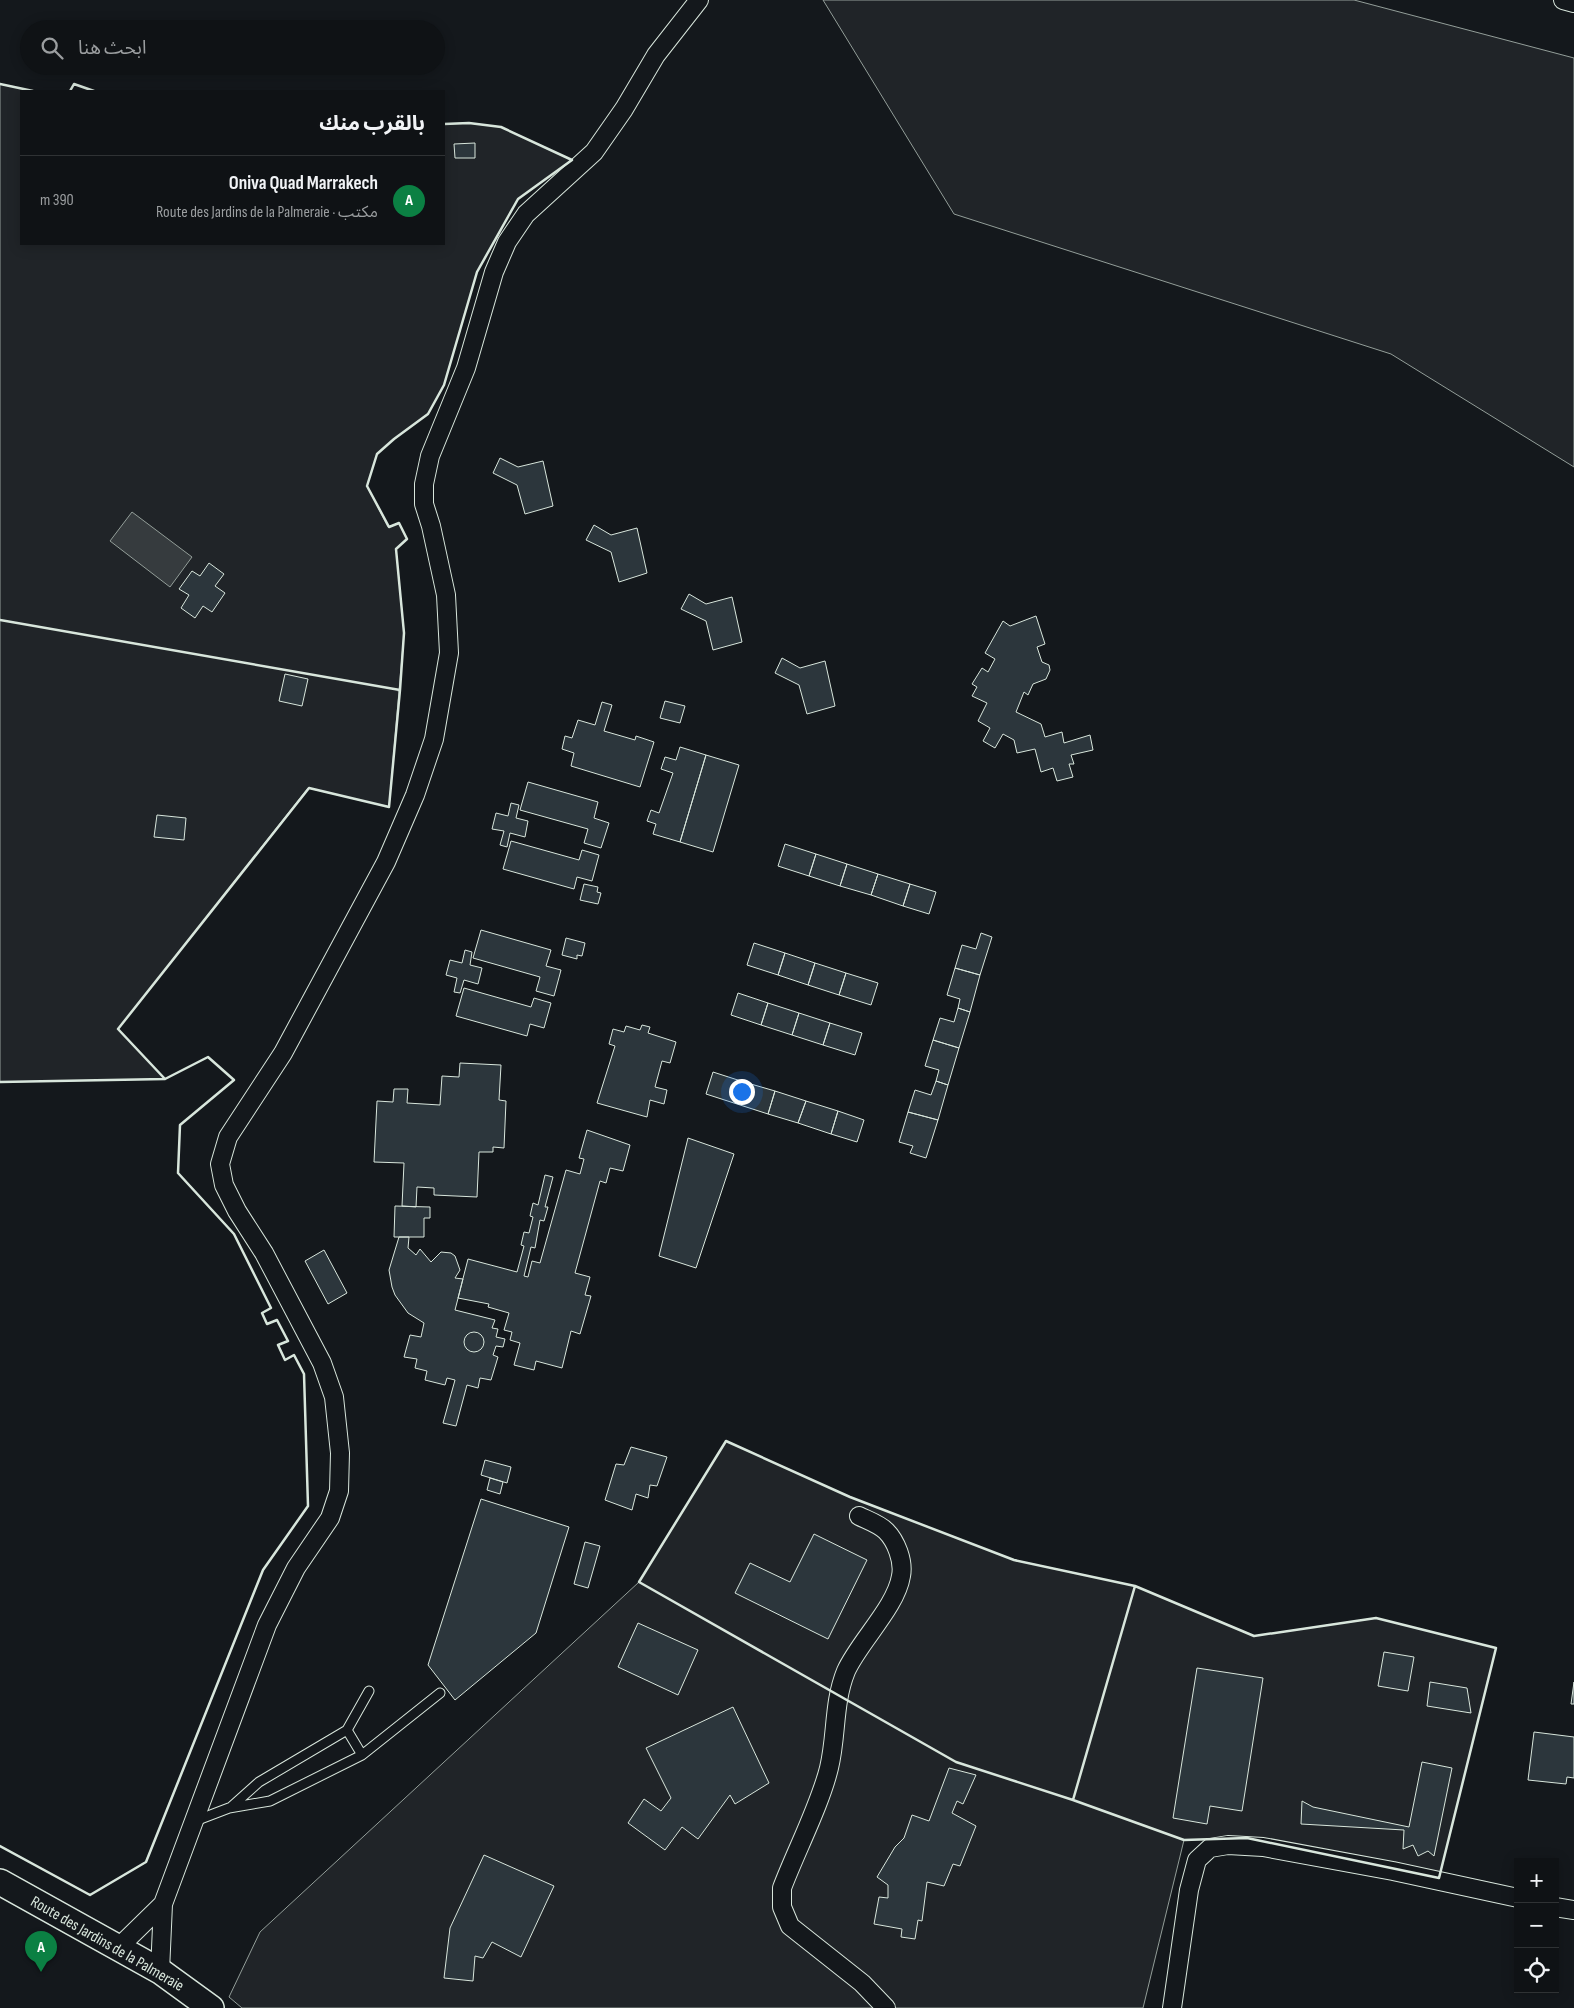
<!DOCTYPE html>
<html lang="ar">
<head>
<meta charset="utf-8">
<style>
	body { margin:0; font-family:"Sofia Sans Condensed","Noto Sans Arabic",sans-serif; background:#181b1e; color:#f1f3f6; direction:rtl }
	.controls { position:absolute; right:15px; bottom:15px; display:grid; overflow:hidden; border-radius:0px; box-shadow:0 2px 12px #0003 }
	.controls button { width:45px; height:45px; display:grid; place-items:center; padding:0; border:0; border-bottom:1px solid #2f3234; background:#0f1215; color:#f1f3f6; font:25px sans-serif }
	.you { position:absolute; left:741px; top:1091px; width:18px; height:18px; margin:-12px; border:4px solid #fff; border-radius:50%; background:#1a73e8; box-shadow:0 0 0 8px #1a73e833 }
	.badge { display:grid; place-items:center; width:32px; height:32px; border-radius:50%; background:#0b8043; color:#fff; font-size:16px; font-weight:700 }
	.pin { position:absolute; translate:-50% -41px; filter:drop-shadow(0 1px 2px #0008) }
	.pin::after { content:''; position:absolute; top:26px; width:18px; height:15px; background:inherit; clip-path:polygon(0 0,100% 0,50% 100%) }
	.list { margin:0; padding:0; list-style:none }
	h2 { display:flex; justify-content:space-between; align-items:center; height:65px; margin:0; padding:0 20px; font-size:21px }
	h2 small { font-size:16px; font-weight:400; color:#9b9ea0 }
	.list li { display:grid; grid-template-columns:32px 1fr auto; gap:15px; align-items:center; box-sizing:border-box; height:90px; padding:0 20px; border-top:1px solid #2f3234 }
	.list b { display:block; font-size:19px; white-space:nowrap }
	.list p { margin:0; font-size:16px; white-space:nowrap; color:#9b9ea0 }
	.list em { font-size:16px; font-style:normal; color:#9b9ea0 }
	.icon { flex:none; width:28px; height:28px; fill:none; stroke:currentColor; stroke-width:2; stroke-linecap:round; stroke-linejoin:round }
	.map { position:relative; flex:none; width:1574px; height:2008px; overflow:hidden; direction:ltr }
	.search { position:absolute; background:#0f1215; box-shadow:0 2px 12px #0003; left:20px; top:20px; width:425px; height:55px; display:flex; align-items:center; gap:12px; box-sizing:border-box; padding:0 18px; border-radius:28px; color:#9b9ea0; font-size:19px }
	.panel { position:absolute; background:#0f1215; box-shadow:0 2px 12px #0003; left:20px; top:90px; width:425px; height:155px; border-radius:0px; direction:rtl }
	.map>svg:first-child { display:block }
</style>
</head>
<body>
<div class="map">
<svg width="1574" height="2008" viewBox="0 0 1574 2008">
	<rect width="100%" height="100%" fill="#14181c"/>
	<path fill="#202428" stroke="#939e99" d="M823 0H1354L1574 58V467L1391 354 954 214Z
		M0 84 33 91H21V244H444V124L469 123 501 127 572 160 518 199 477 272 444 385 428 414 394 439 377 454 367 486 388 527 399 523 407 539 396 549 404 633 389 807 308 788 118 1029 165 1079 0 1082Z
		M726 1441 850 1497 1014 1560 1135 1586 1254 1636 1376 1618 1496 1648 1439 1878 1247 1838 1184 1840 1143 2008H242L229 1997 260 1932 639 1582Z"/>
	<path fill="#363b3e" stroke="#939e99" d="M132 512 192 557 170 587 110 541Z"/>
	<path fill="#2c363c" stroke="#d8e6dc" d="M475 143V158H455L454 144Z
		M500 458 518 467 543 461 553 506 525 514 517 485 493 473Z
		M594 525 611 535 637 528 647 573 619 582 611 552 586 540Z
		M209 563 224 574 215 586 225 593 212 612 203 606 195 618 181 608 189 595 179 589 192 571 200 576Z
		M689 594 706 604 732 597 742 642 713 650 706 621 681 609Z
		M1036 616 1045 644 1037 647 1042 662 1049 665 1050 670 1046 679 1033 684 1028 695 1024 692 1016 712 1041 724 1045 737 1062 732 1064 743 1090 735 1093 750 1071 755 1074 764H1069L1073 777 1057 781 1053 768 1041 772 1035 749 1017 753 1014 740 1003 734 995 748 983 741 990 728 978 721 987 703 972 696 977 687 972 684 982 668 988 672 995 659 985 653 1003 621 1010 626Z
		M782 658 800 668 825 661 835 706 807 714 799 685 775 673Z
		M285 674 308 679 302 706 279 701Z
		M665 701 685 706 680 723 660 718Z
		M602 702 612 705 604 731 635 740 636 736 654 742 640 787 571 766 574 753 562 749 565 736 572 738 578 720 595 725Z
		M680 747 706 755 680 842 653 834 656 824 647 821 651 810 659 813 673 773 661 769 665 757 676 760Z
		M706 755 739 765 713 852 680 842Z
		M528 782 598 802 594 818 609 823 601 848 584 843 588 829 520 810Z
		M511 803 519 805 516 818 528 821 525 837 510 833 507 847 500 845 504 831 492 829 496 813 508 816Z
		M157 815 186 818 184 840 154 837Z
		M511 841 579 860 582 850 599 855 592 881 577 877 574 889 503 869Z
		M785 844 816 854 809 876 778 866Z
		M816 854 847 864 840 886 809 876Z
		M847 864 878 874 871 895 840 886Z
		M878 874 910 884 903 906 871 895Z
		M584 884 598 887 597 892 601 893 598 904 580 900Z
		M910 884 936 892 929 914 903 906Z
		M481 930 551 950 546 966 561 970 554 996 536 991 540 977 473 958Z
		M981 933 992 937 980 975 955 968 962 945 976 949Z
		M566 938 585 943 582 956 577 955V959L562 955Z
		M754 943 785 953 778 975 747 965Z
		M465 950 472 952 470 965 482 968 478 984 464 980 460 993 454 992 457 978 446 975 450 960 462 963Z
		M785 953 815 963 808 985 778 975Z
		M815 963 846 973 839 995 808 985Z
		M955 968 980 975 970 1012 958 1008 960 999 947 995Z
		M846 973 878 983 871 1005 839 995Z
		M464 988 531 1007 534 998 551 1003 544 1028 530 1024 527 1036 456 1016Z
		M738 993 768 1003 761 1025 731 1015Z
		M768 1003 799 1013 792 1035 761 1025Z
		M958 1008 970 1012 959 1048 933 1040 940 1018 954 1022Z
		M799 1013 830 1023 823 1045 792 1035Z
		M830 1023 862 1033 855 1055 823 1045Z
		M642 1025 650 1027 648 1033 676 1042 670 1063 662 1061 655 1087 667 1090 664 1104 650 1100 647 1117 597 1103 615 1046 609 1044 613 1029 624 1032 626 1026 640 1030Z
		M933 1040 959 1048 948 1085 936 1081 939 1070 925 1066Z
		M460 1063 501 1065 499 1100 506 1101 504 1148 493 1147V1152H479L477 1197 434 1195V1188L417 1187 416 1207 402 1206 404 1163 374 1162 377 1101 393 1102 394 1089H408L407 1103 440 1105 442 1076 459 1077Z
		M713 1072 744 1082 737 1104 706 1094Z
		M936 1081 948 1085 938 1120 908 1112 915 1090 931 1095Z
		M744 1082 775 1091 768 1114 737 1104Z
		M775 1091 806 1101 798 1123 768 1114Z
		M806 1101 838 1111 831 1134 798 1123Z
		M838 1111 864 1120 857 1142 831 1134Z
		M908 1112 938 1120 926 1158 910 1153 913 1146 899 1142Z
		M587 1130 630 1145 623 1171 610 1168 606 1183 600 1181 575 1273 590 1277 585 1295 591 1296 580 1334 571 1331 562 1368 536 1361 534 1370 514 1365 520 1343 510 1340 512 1332 504 1330 509 1313 488 1307 489 1304 458 1298 468 1259 517 1272 524 1246 521 1245 524 1232 529 1233 533 1217 530 1216 533 1203 538 1205 545 1175 553 1177 545 1207H548L544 1221 540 1220 535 1248 531 1247 524 1276 528 1277 532 1261 540 1263 566 1170 580 1174 584 1159 579 1158Z
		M688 1138 734 1154 696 1268 659 1256Z
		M395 1206 430 1207V1218H424V1237H394Z
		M399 1237H409L408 1248 416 1255 420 1249 431 1262 441 1252 451 1253 455 1256 460 1270 455 1278 463 1279 455 1310 495 1320 492 1328 498 1329 496 1337 505 1339 503 1347 496 1346 493 1355 498 1357 491 1380 480 1378 478 1388 467 1385 456 1426 443 1423 455 1380 447 1378 445 1385 425 1380 427 1371 415 1368 417 1359 404 1357 410 1335 421 1337 424 1323 408 1313 395 1295 392 1287 389 1270Z
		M324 1250 347 1293 328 1304 305 1261Z
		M464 1342a10 10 0 1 1 20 0a10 10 0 1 1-20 0Z
		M631 1447 667 1457 657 1486 650 1485 648 1498 636 1494 632 1510 605 1500 616 1464 624 1465Z
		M485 1460 511 1467 507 1483 481 1475Z
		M490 1478 503 1482 500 1494 487 1490Z
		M481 1499 569 1527 536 1633 455 1700 428 1665Z
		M814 1534 867 1560 828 1639 735 1593 750 1563 790 1582Z
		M585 1542 600 1546 588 1588 574 1584Z
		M638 1623 698 1650 678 1695 618 1667Z
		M1384 1652 1414 1657 1408 1691 1378 1686Z
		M1197 1668 1263 1678 1242 1811 1210 1806 1207 1824 1173 1818Z
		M1430 1682 1467 1688 1471 1713 1427 1706Z
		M1574 1682V1704H1571Z
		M733 1707 769 1783 735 1804 730 1795 698 1839 682 1827 665 1850 628 1823 644 1799 661 1811 671 1798 646 1748Z
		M1534 1732 1574 1737V1778L1567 1777 1566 1784 1528 1780Z
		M1422 1762 1452 1768 1434 1856 1428 1851 1418 1856 1413 1845 1403 1849 1404 1830 1301 1824 1302 1801 1313 1807 1409 1827Z
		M949 1768 976 1775 963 1804 957 1801 952 1813 976 1826 960 1866 953 1864 944 1886 927 1882 922 1921 918 1920 915 1939 901 1937 902 1929 874 1924 879 1897 888 1898V1885L877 1877 895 1847 904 1838 912 1815 929 1821Z
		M484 1855 554 1886 521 1957 492 1942 483 1958 475 1956 473 1981 444 1978 450 1928Z"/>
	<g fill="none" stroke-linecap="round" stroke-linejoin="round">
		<defs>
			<path id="lane" d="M347 1730 362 1755
				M231 1807 259 1782 347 1730 369 1691
				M195 1821 229 1808 270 1801 362 1755 440 1693"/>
			<path id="street" d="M1563 0 1574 3
				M859 1516C867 1520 879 1524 886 1531 896 1541 904 1561 901 1576 896 1607 859 1642 846 1671 833 1703 837 1735 829 1768 820 1805 796 1851 782 1888V1907L790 1926 862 1983 886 2008
				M1555 1907 1574 1910
				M119 1947 163 1904
				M160 1971 163 1904 267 1625 296 1568 330 1518 339 1491 340 1453 334 1397 322 1363 264 1253 237 1211 224 1185 220 1164 228 1137 283 1053 386 862 415 795 434 739 449 653 446 595 431 526 424 504V484L430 456 466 368 494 272 507 242 526 214 594 152 624 109 656 55 699 0
				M1172 2008 1189 1890 1197 1860 1210 1848 1228 1845 1263 1847 1393 1871 1518 1898"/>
			<path id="secondary" d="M0 1882 160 1971 211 2008"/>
		</defs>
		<use href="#lane" stroke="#d8e6dc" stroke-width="11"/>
		<use href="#street" stroke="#d8e6dc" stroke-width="20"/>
		<use href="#secondary" stroke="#d8e6dc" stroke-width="28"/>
		<use href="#lane" stroke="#14181c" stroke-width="9"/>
		<use href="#street" stroke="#14181c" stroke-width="18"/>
		<use href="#secondary" stroke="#14181c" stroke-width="25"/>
		<path stroke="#d8e6dc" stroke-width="2.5" d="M0 84 33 91
			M70 91 74 84 94 91
			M0 620 400 690 404 633 396 549 407 539 399 523 389 527 367 486 377 454 394 439 428 414 444 385 477 272 518 199 572 160 501 127 469 123 444 124
			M0 1082 165 1079 118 1029 309 788 389 807 400 690H398
			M726 1441 850 1497 1014 1560 1135 1586 1073 1800 956 1762 639 1582Z
			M1135 1586 1254 1636 1376 1618 1496 1648 1439 1878 1247 1838 1184 1840 1073 1800Z
			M0 1846 90 1895 146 1862 263 1570 308 1506 304 1374 294 1355 285 1360 278 1345 288 1341 277 1320 267 1324 262 1313 271 1308 234 1234 178 1173 180 1125 234 1080 208 1057 165 1079"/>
	</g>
	<g text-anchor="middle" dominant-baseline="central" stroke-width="4" stroke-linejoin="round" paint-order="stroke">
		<g font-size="16" fill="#d8e6dc" stroke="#14181c">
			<text transform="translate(107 1944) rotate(30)">Route des Jardins de la Palmeraie</text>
		</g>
	</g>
</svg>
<div class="controls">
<button>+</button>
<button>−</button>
<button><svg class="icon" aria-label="locate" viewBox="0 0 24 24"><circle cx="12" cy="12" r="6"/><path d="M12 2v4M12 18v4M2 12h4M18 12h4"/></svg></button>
</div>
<div class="you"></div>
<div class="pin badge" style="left:41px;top:1972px">A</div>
<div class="search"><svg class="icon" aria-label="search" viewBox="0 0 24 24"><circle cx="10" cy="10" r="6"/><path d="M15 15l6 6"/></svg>ابحث هنا</div>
<section class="panel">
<h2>بالقرب منك<small></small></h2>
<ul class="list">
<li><span class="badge">A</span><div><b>Oniva Quad Marrakech</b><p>مكتب · Route des Jardins de la Palmeraie</p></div><em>390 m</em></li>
</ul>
</section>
</div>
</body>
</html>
